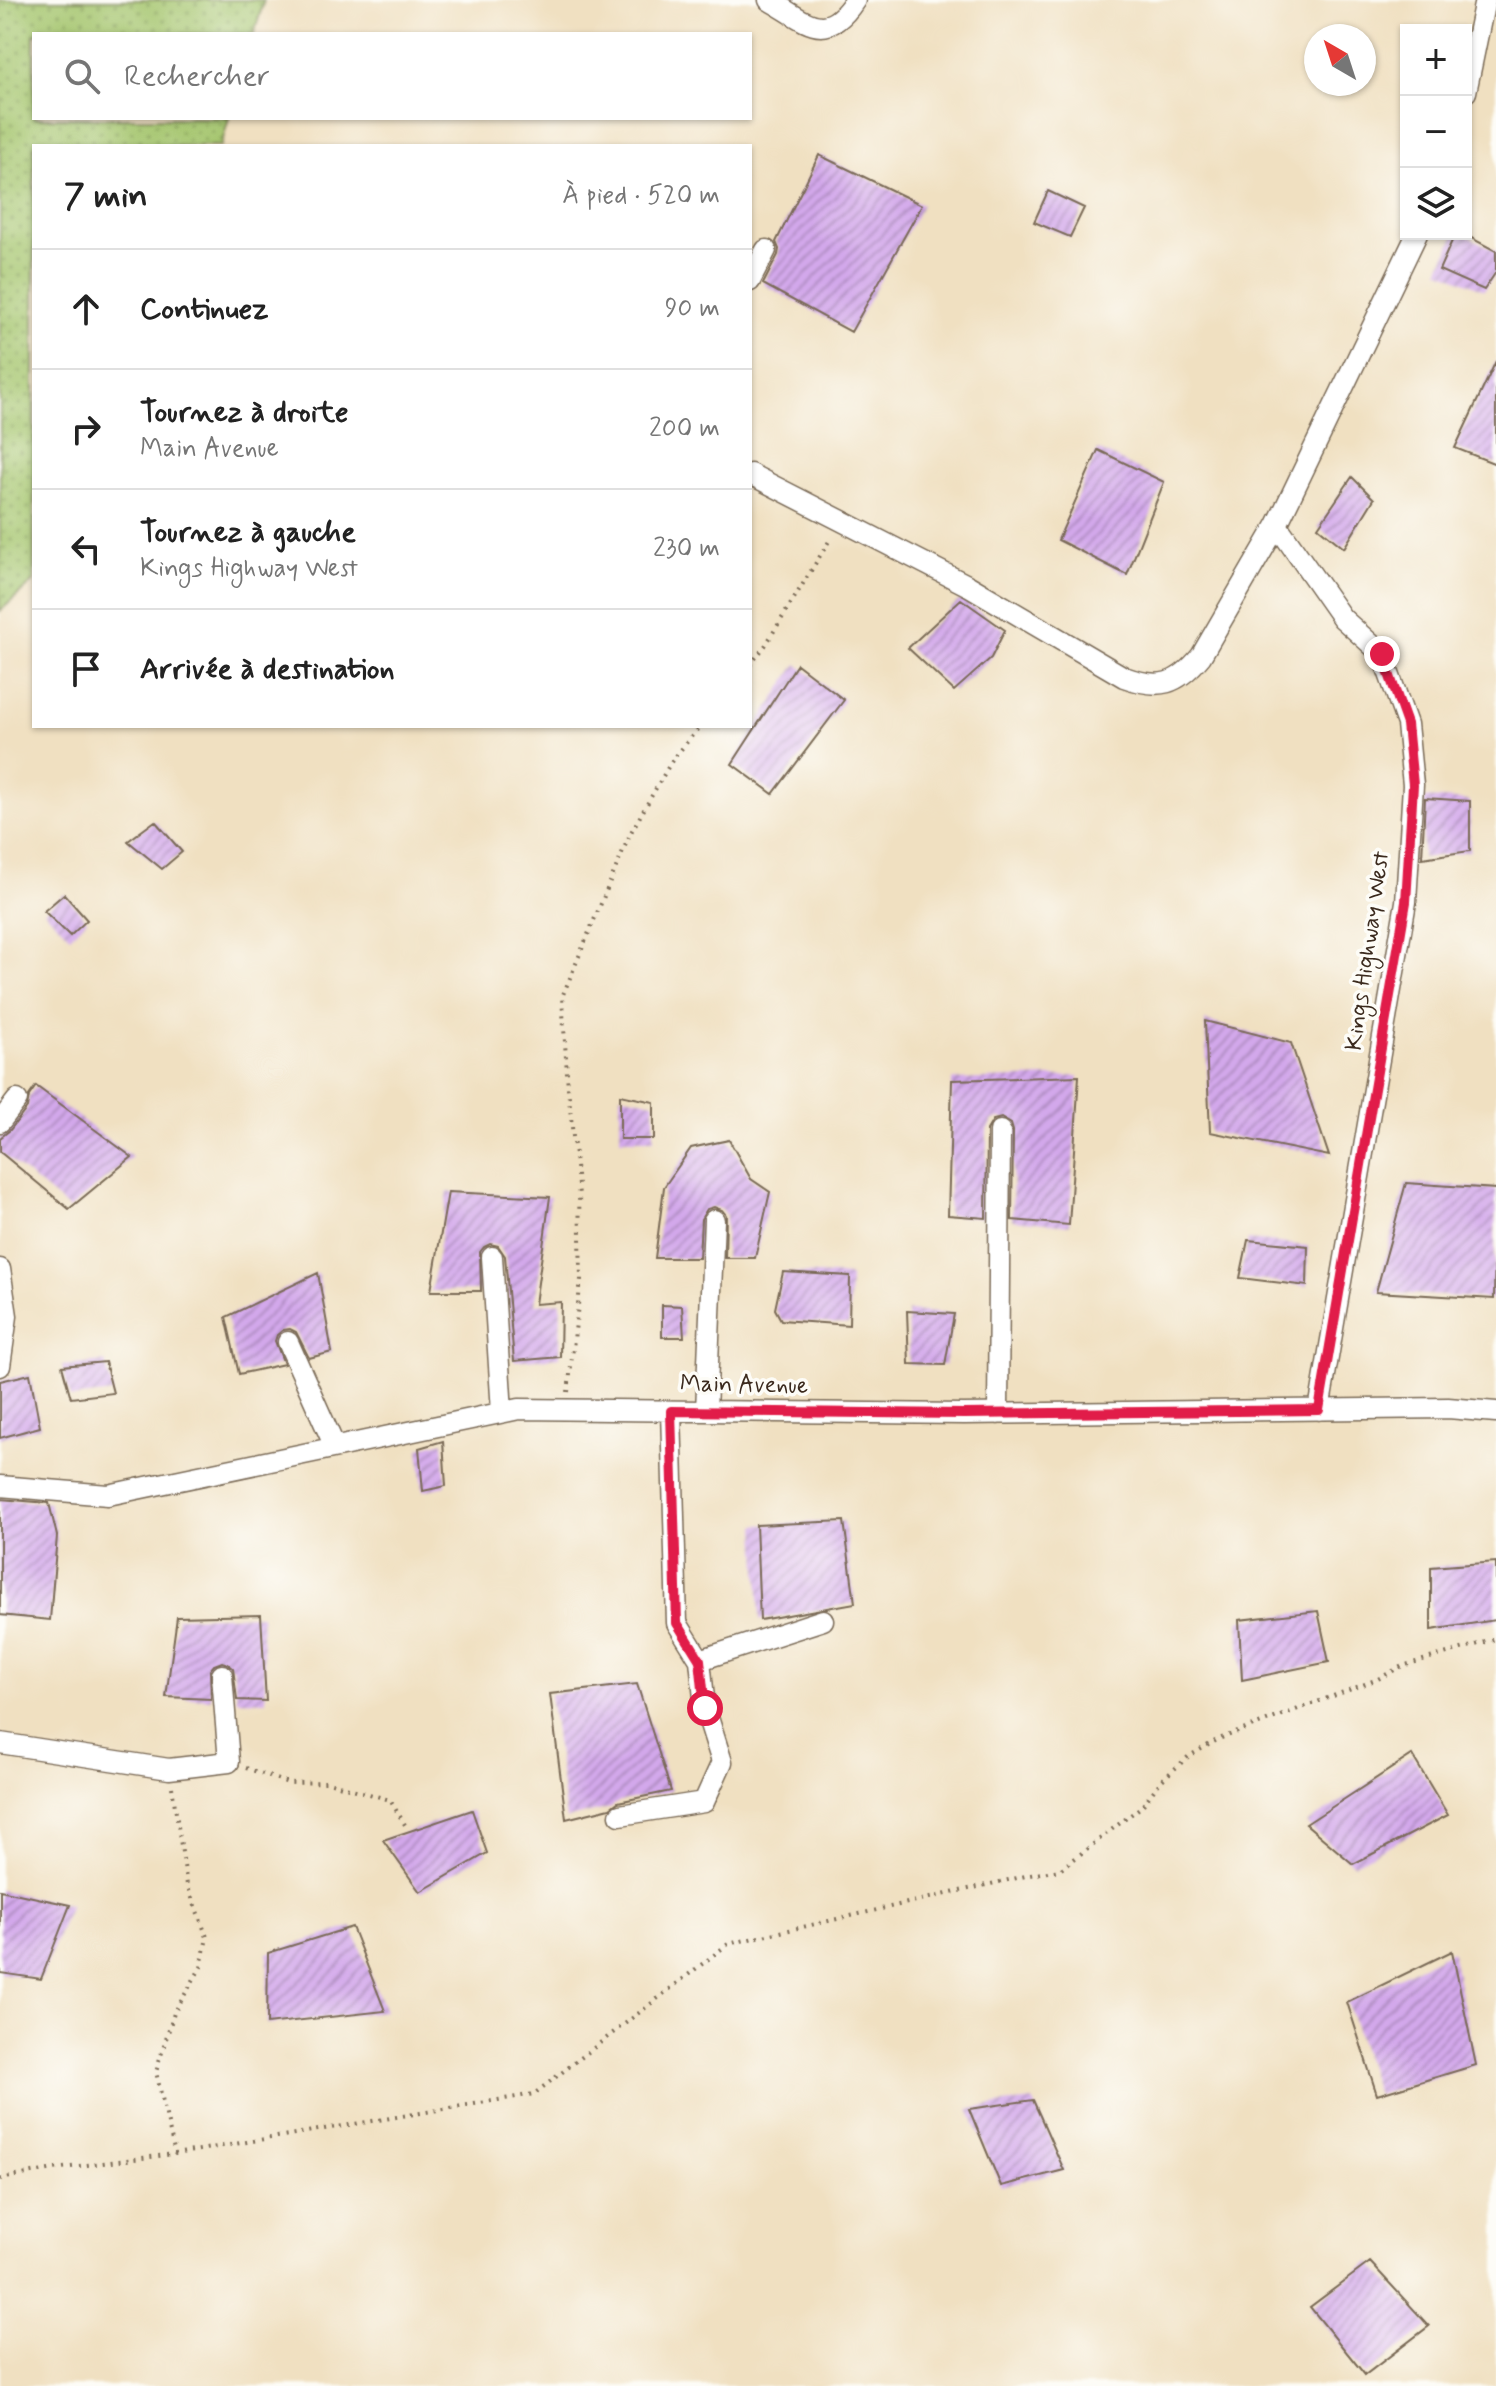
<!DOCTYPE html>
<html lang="fr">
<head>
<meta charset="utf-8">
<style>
	body { margin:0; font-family:Mynerve,sans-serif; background:#f2f2f2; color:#222 }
	.controls { position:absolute; right:24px; top:24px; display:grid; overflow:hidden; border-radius:0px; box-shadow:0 2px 6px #0004 }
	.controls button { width:72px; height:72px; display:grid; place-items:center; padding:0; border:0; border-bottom:2px solid #e0e0e0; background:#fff; color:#222; font:40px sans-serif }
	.compass { position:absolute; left:1304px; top:24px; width:72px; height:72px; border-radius:50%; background:#fff; box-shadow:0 2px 6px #0004; rotate:321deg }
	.stop { position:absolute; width:24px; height:24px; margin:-18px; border:6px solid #e11d48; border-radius:50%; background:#fff }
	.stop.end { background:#e11d48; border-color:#fff; box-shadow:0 2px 8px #0008 }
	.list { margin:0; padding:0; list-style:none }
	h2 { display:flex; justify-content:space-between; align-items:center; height:104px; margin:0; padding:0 32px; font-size:34px }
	h2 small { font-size:26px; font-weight:400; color:#767676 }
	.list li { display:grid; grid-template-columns:52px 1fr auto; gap:24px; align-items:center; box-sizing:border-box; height:120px; padding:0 32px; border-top:2px solid #e0e0e0 }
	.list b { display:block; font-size:30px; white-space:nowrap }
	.list p { margin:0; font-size:26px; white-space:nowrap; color:#767676 }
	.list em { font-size:26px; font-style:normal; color:#767676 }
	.icon { flex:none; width:44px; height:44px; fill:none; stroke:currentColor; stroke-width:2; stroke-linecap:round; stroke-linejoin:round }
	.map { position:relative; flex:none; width:1496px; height:2386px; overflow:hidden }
	.search { position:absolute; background:#fff; box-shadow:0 2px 6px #0004; left:32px; top:32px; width:720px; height:88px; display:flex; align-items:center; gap:20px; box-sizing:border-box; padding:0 28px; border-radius:0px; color:#767676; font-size:30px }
	.panel { position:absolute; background:#fff; box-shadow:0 2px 6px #0004; left:32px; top:144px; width:720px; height:584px; border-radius:0px }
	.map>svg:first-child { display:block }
</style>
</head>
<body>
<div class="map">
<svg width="1496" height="2386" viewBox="0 0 1496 2386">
	<defs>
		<pattern id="grass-dots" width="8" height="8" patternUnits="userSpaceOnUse" patternTransform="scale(2)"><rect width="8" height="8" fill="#a6c66f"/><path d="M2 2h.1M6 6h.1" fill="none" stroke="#88a15b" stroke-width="1.8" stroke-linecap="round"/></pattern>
		<pattern id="building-hatch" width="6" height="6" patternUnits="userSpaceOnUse" patternTransform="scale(2)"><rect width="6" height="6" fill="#d3a8eb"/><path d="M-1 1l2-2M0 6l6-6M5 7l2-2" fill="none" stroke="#ac89be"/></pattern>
	</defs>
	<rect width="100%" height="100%" fill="#fdfcf7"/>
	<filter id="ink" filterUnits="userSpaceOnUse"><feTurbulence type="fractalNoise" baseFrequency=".0125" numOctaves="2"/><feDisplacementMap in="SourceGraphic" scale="16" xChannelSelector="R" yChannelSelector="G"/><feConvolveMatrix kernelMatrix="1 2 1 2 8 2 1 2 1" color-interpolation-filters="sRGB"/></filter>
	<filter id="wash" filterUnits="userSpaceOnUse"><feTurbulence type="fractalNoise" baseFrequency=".006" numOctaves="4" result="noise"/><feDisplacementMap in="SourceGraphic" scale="32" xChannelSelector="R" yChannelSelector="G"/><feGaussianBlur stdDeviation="1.8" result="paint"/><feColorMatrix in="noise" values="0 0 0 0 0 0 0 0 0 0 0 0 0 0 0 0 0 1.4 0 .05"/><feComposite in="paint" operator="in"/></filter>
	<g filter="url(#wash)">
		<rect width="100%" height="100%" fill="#f0e0c1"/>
		<path fill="url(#grass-dots)" stroke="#707846" stroke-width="2" d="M0 0H264L254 34H34V118H229L221 146H34V581L0 611Z"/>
		<g id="blocks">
			<path fill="url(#building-hatch)" d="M819 155 922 205 851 332 763 284 778 255 779 249 776 242Z
				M1048 191 1084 208 1070 237 1034 222Z
				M1455 234H1464L1496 251V272L1484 290 1439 270Z
				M1496 361V464L1455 448Z
				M1098 450 1164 482 1127 575 1058 540Z
				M1352 477 1374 499 1344 548 1318 527Z
				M961 599 1005 630 991 658 954 691 908 648Z
				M797 664 844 700 773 794 732 764Z
				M1425 798 1470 801V851L1422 858Z
				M155 821 182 852 162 869 128 841Z
				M64 894 87 920 70 936 44 911Z
				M1205 1021 1291 1043 1329 1156 1210 1132Z
				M1079 1076 1069 1225 1012 1220 1013 1131 1011 1124 1001 1118 993 1120 987 1130 986 1218 948 1215 952 1080Z
				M36 1086 132 1157 69 1209 0 1152V1138L10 1130 27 1108 29 1096Z
				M620 1095 654 1102V1139H620Z
				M729 1140 751 1179 770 1192 755 1258H725L726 1215 722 1210 714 1207 707 1209 701 1219 699 1258H655L664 1187 691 1148Z
				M1406 1183 1496 1189 1494 1299 1376 1292Z
				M448 1192 550 1197 535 1304 561 1302 560 1357 514 1361 505 1256 498 1246 490 1244 484 1247 480 1252 481 1291H431Z
				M1248 1240 1308 1246 1307 1286 1240 1278Z
				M783 1272 850 1276 849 1325 781 1320 775 1309Z
				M318 1273 332 1352 309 1358 296 1332 290 1329 283 1330 277 1335 275 1341 284 1364 239 1374 226 1317Z
				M662 1305 682 1306 684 1337H662Z
				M907 1311 954 1314 945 1365 909 1364Z
				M105 1362 113 1393 71 1398 62 1366Z
				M30 1374 40 1427 0 1438V1381Z
				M443 1441 446 1486 423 1491 419 1448Z
				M0 1499 49 1503 57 1536 50 1620 0 1615Z
				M844 1521 855 1603 760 1620 756 1525Z
				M1496 1562V1620L1431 1630V1567Z
				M1318 1611 1329 1662 1242 1680 1239 1620Z
				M261 1615 266 1701 237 1700 233 1668 228 1664 222 1662 214 1665 210 1670 211 1699 166 1697 177 1617Z
				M637 1684 671 1791 618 1802 610 1808 566 1819 550 1694Z
				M1412 1755 1448 1815 1353 1864 1306 1824Z
				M472 1810 487 1853 420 1892 383 1840Z
				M0 1890 70 1905 41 1979 0 1973Z
				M352 1927 385 2011 267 2024 268 1953Z
				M1452 1951 1476 2065 1377 2095 1347 2002Z
				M1033 2100 1064 2170 1001 2186 969 2109Z
				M1370 2262 1429 2326 1365 2375 1310 2307Z"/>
		</g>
	</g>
	<g filter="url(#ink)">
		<use href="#blocks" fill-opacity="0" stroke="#7a6a57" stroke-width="2"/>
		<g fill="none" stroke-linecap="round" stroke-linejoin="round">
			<defs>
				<path id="minor" d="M769 0C806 21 825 46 855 0
					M1466 92 1485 0
					M750 281 766 250
					M750 474 969 586 1124 677C1160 690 1177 685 1201 656L1277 525
					M0 1122 17 1100
					M492 1257 502 1412
					M0 1269 7 1316 0 1366
					M288 1342 335 1447
					M1319 1410 1406 902 1413 785 1407 724 1382 654 1342 618 1277 525 1417 234
					M706 1411 714 1220
					M998 1414 1000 1131
					M0 1486 108 1495 519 1409 964 1414 1448 1408 1496 1412
					M700 1660 823 1620
					M0 1743 169 1769 229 1762 222 1675
					M620 1815 704 1802 722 1762 705 1708 700 1660 677 1623 671 1411"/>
			</defs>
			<use href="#minor" stroke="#7a6a57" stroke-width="23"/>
			<path stroke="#7a6a57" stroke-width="4" stroke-dasharray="2 6" stroke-linecap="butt" d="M750 665 765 646 831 538
				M568 1392 581 1279 579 1195 568 1088 562 997 630 834 671 762 700 726
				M246 1768 288 1783 328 1782 390 1800 407 1828
				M172 1787 187 1885 207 1937 201 1967 174 2013 156 2072 175 2154
				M0 2179 54 2169 175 2154 534 2094 728 1944 1030 1875 1060 1870 1142 1806 1161 1781 1189 1756 1219 1739 1378 1679 1402 1666 1496 1639"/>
			<use href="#minor" stroke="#fff" stroke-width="20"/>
		</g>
	</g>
	<g fill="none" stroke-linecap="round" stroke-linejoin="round" filter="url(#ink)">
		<path stroke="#e11d48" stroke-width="10" d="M705 1708 700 1660 677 1623 671 1411 964 1414 1319 1410 1406 902 1413 785 1407 724 1382 654"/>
	</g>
	<g text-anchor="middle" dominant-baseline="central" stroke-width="7" stroke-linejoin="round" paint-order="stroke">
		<g font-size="24" fill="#3b2a1e" stroke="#fdfcf7">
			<text transform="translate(1368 951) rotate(-82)">Kings Highway West</text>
			<text transform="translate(744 1385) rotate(1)">Main Avenue</text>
		</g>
	</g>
</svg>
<div class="controls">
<button>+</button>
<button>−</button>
<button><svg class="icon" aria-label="layers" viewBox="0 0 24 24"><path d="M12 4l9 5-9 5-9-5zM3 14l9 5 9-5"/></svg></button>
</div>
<svg class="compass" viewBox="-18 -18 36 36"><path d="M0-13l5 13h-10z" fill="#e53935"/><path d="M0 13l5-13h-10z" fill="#767676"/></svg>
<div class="stop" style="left:705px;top:1708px"></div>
<div class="stop end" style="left:1382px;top:654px"></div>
<div class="search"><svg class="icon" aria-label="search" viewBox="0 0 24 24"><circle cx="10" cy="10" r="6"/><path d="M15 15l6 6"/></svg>Rechercher</div>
<section class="panel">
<h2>7 min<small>À pied · 520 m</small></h2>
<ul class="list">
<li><svg class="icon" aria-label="ahead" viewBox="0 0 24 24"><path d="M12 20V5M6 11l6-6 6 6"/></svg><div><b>Continuez</b></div><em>90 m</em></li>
<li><svg class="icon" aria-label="right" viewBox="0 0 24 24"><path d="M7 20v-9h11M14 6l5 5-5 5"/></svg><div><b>Tournez à droite</b><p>Main Avenue</p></div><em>200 m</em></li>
<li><svg class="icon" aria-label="left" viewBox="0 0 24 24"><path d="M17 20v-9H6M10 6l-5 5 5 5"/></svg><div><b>Tournez à gauche</b><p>Kings Highway West</p></div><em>230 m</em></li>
<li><svg class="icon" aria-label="arrive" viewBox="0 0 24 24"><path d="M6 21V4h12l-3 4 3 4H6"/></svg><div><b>Arrivée à destination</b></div></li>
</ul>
</section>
</div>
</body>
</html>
